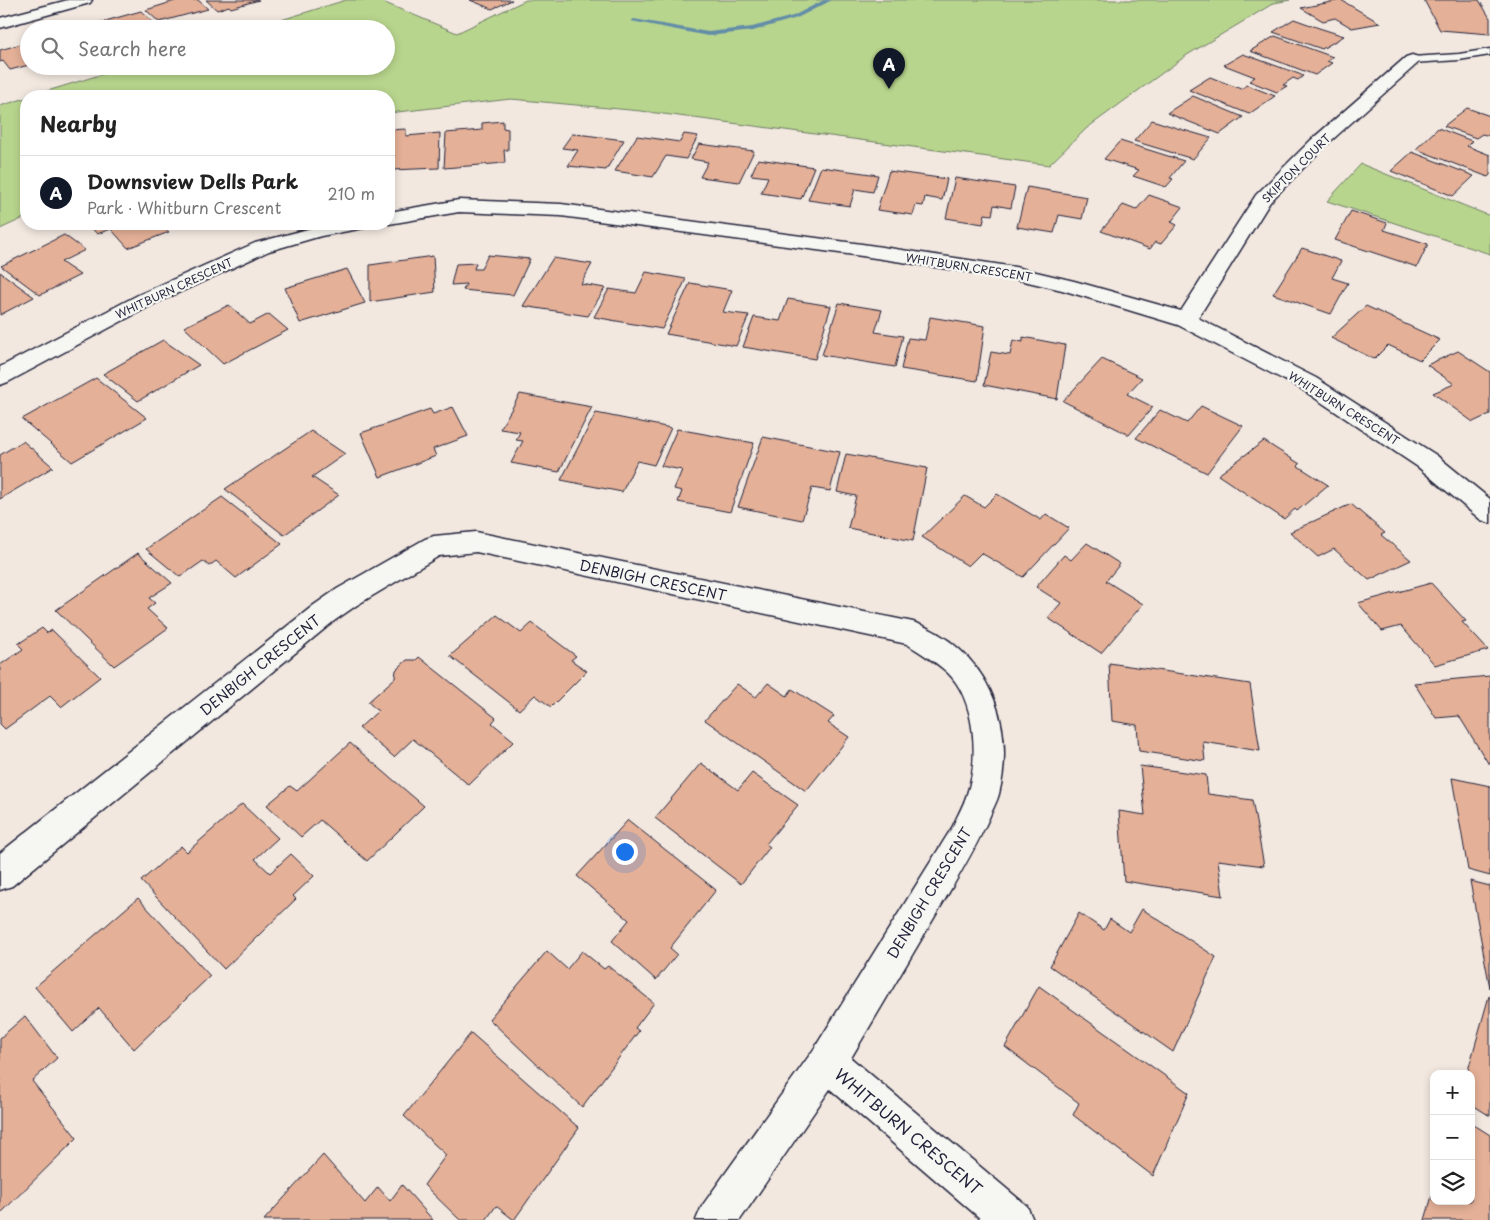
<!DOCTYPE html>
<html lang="en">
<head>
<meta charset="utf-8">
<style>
	body { margin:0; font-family:"Playpen Sans",sans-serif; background:#f2f2f2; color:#222 }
	.controls { position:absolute; right:15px; bottom:15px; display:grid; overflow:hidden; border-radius:10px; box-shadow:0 2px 8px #0003 }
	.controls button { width:45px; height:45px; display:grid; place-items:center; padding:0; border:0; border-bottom:1px solid #e0e0e0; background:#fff; color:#222; font:25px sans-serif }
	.you { position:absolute; left:624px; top:851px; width:18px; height:18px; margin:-12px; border:4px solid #fff; border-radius:50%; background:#1a73e8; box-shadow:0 0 0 8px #1a73e833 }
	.badge { display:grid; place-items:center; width:32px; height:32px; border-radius:50%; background:#111827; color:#fff; font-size:16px; font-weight:700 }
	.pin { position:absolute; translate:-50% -41px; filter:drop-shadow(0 1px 2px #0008) }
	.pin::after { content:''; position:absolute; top:26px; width:18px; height:15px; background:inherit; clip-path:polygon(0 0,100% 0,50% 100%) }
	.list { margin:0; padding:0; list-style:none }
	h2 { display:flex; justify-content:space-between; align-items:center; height:65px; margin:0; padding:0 20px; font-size:21px }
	h2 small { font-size:16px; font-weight:400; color:#767676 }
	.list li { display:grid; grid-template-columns:32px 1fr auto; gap:15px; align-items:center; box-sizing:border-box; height:75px; padding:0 20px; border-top:1px solid #e0e0e0 }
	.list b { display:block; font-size:19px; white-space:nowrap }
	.list p { margin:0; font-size:16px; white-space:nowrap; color:#767676 }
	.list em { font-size:16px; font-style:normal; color:#767676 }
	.icon { flex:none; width:28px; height:28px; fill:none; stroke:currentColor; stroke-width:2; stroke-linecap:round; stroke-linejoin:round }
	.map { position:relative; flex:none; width:1490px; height:1220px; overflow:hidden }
	.search { position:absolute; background:#fff; box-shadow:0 2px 8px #0003; left:20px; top:20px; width:375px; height:55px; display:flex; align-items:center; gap:12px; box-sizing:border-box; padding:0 18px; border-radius:28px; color:#767676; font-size:19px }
	.panel { position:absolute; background:#fff; box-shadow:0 2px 8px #0003; left:20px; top:90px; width:375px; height:140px; border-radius:20px }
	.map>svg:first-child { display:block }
</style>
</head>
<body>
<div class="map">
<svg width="1490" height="1220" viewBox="0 0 1490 1220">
	<rect width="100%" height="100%" fill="#f2e8e0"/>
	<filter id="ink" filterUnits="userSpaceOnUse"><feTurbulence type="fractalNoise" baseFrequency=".02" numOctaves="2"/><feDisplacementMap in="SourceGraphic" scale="10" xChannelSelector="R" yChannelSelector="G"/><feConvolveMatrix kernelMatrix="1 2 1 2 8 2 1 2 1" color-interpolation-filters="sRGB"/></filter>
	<g filter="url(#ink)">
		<path fill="#b8d58d" stroke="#6d7c64" d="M346 0H378L457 33 526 0H1290L1274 3 1187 55 1087 128 1049 165 641 111 511 99 389 113V96H31L129 66H386V29H252Z
			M26 98V217L0 229V106Z
			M1361 164 1490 216V254L1327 201Z"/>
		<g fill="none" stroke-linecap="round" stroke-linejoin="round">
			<path fill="#638da8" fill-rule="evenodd" d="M824 0H832L797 18 753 31 708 36 631 21 634 19 708 32 752 27 793 16Z"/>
		</g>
		<path fill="#e4b097" stroke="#22223b" d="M178 0H198L208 9 159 22 146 10Z
			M206 0H259L231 8 229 6 217 10Z
			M470 0H512L492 9Z
			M1341 0 1380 23 1352 28 1335 18 1323 21 1301 8Z
			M1424 0H1479L1490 18V34L1440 30Z
			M141 11 160 29H94L91 25Z
			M1294 19 1319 28 1344 36 1322 49 1273 32Z
			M1275 36 1333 57 1327 61 1332 63 1315 75 1250 51Z
			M25 43 29 48V65L10 70 3 61 0 62V50Z
			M1243 54 1299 74 1303 76 1298 80 1293 78 1283 85 1287 86 1277 92 1249 81 1255 77 1224 65Z
			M1210 77 1241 89 1247 85 1275 96 1249 114 1189 90Z
			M1193 96 1243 117 1220 134 1167 113Z
			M1467 108 1490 116V136L1482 134 1476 138 1444 126Z
			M1152 120 1180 129 1211 138 1193 159 1134 141Z
			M503 121V128L508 129V150H504L505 163 444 168 446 133 482 130V123Z
			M1438 128 1472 141 1467 146 1490 155V175L1488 177 1416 149Z
			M406 129V136L440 133 439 168 392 170 394 155 389 156V130Z
			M572 134 585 135 624 140 606 170 568 166 578 150 562 148Z
			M684 134 698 136 686 159 666 156 653 177 615 171 637 136 680 142Z
			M1120 141 1184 161 1170 178 1173 179 1166 187 1133 176 1139 170 1104 159Z
			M699 144 754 151 739 182 700 177 708 162 691 159Z
			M1412 152 1474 176 1453 196 1391 171Z
			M758 159 814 167 801 199 761 193 768 177 751 175Z
			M821 167 878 175 873 192 855 189 850 206 808 200Z
			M889 171 947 179 942 200 925 197 923 206 916 205 913 215 877 210Z
			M955 178 1015 187 1011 208 994 205 992 215 985 214 983 224 946 218Z
			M1027 187 1087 197 1082 219 1059 215 1054 233 1017 227Z
			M1149 195 1183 207 1171 222 1177 225 1161 244 1155 242 1150 249 1101 231 1123 205 1136 210Z
			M1351 211 1387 223 1384 230 1428 244 1417 267 1335 240Z
			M88 224H161L169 232 128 248 111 229 97 234Z
			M64 235 85 250 61 262 80 275 40 295 1 266Z
			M1302 248 1341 261 1332 278 1348 283 1331 314 1273 294Z
			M488 255 530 259 513 295 463 290 466 284 451 285 456 264 476 263 474 269H481Z
			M433 256 435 292 370 302V265Z
			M553 258 592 264 581 284 605 288 588 316 523 306Z
			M347 269 365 303 300 323 285 288Z
			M0 272 34 297 0 315Z
			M646 272 686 279 662 329 594 317 609 289 636 293Z
			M690 283 732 290 723 312 749 315 736 346 666 334Z
			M788 299 831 306 815 359 743 347 754 317 780 321Z
			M839 303 882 310 875 332 903 336 895 367 822 355Z
			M229 305 250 324 269 314 288 330 223 364 184 327Z
			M1366 306 1440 340 1420 360 1388 345 1374 359 1331 338Z
			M930 317 985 326 977 381 901 369 908 338 925 340Z
			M1023 337 1065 345 1057 399 984 385 991 352 1010 355 1013 340 1023 342Z
			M163 340 199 365 138 401 103 374Z
			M1458 351 1490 372V414L1473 422 1433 393 1454 384 1427 365Z
			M1102 359 1142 378 1127 394 1153 407 1129 435 1063 401Z
			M96 378 147 418 72 462 22 419Z
			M520 394 592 407 559 472 511 463 523 441 516 440 520 432 500 429Z
			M1201 406 1243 426 1207 473 1136 438 1160 410 1187 423Z
			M453 407 468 436 433 449 436 456 380 477 361 433 430 409 433 414Z
			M596 413 671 428 654 465 637 461 622 492 561 480Z
			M677 429 754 443 730 512 678 502 682 491 674 489 682 470 661 466Z
			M311 431 345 454 312 477 339 495 284 535 225 489Z
			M763 437 840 452 830 491 812 488 802 520 738 507Z
			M23 441 53 467 0 499V455Z
			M1264 441 1300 464 1298 466 1328 485 1297 511 1295 509 1284 519 1218 475Z
			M846 454 927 468 913 541 848 528 856 496 837 492Z
			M997 494 1041 520 1046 514 1069 528 1023 577 981 553 968 566 922 537 965 496 984 507Z
			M222 497 282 544 236 578 216 561 209 566 203 561 180 577 146 549Z
			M1351 504 1385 533 1381 535 1411 560 1369 580 1334 549 1318 557 1290 532Z
			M1087 543 1120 564 1106 581 1143 604 1101 653 1048 618 1061 603 1036 587 1064 555 1071 560Z
			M138 553 172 583 149 598 155 603 147 609 168 628 114 666 56 610Z
			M1431 583 1466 621 1462 622 1488 650 1435 665 1401 626 1382 631 1358 603Z
			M497 615 521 633 532 623 576 656 571 660 587 671 551 707 535 695 519 710 450 656Z
			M42 628 47 633 52 630 100 677 61 707 50 696 5 729 0 724V665L23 649 18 644Z
			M419 657 496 718 492 723 514 741 469 785 413 739 394 757 359 728 378 711 368 702 395 678 396 670 407 660H416Z
			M1109 663 1250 684 1260 751 1203 742 1205 761 1139 751 1137 725 1112 721Z
			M1490 676V763H1488L1459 716 1436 718 1414 683Z
			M768 683 787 696 792 689 834 716 828 723 849 737 806 791 705 720 737 684 756 697Z
			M350 743 424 806 367 861 320 820 301 837 267 805 290 786 297 791Z
			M701 763 738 790 752 773 798 805 766 844 770 847 741 884 655 818Z
			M1140 766 1206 775 1208 794 1252 800 1264 866 1218 860 1223 896 1124 881 1119 811 1145 815Z
			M1452 778 1490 786V876L1468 870Z
			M242 804 278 838 255 859 270 873 291 854 314 876 293 896 296 899 224 969 141 881 181 846 187 852Z
			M628 820 716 890 670 948 677 954 656 980 612 941 629 920 577 876Z
			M1470 881 1490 886V988Z
			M138 898 210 976 134 1049 99 1008 73 1032 35 987Z
			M1142 909 1216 957 1173 1052 1050 966 1079 913 1104 930 1110 919 1129 932Z
			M547 951 567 969 582 951 604 969 608 966 654 1003 635 1028 639 1031 582 1107 489 1019Z
			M1039 986 1189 1093 1153 1176 1073 1115 1079 1103 1005 1047Z
			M1489 996 1490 997V1116L1471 1104V1074H1467Z
			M25 1016 57 1058 32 1081 77 1138 0 1214V1038Z
			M471 1033 579 1128 514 1220 496 1206 486 1220H460L424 1185 446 1155 404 1116Z
			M1471 1123 1490 1135V1220H1425L1434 1189V1201H1471Z
			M323 1155 365 1203 378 1187 390 1201 402 1185 433 1220H264Z"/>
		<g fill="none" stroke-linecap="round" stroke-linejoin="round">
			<defs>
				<path id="lane" d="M1490 49V55L1459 60 1412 63 1407 60 1412 57 1459 54Z"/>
				<path id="street" d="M68 0H92L90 3 0 28V18Z
					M1412 55 1418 57 1420 60 1418 63 1323 148 1270 202 1198 318 1316 378 1436 455 1490 499V523L1481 520 1418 467 1300 388 1178 325 1062 290 1015 279 862 256 561 216 459 212 389 224V212L459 200 561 204 862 244 1015 267 1074 281 1181 311 1256 195 1311 140 1406 57Z
					M327 224H367L364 228 321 236 269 251 152 305 8 382 0 385V367L138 295 255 243Z
					M476 532 913 622C986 648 1017 721 999 794 997 802 992 810 989 818 976 847 960 874 944 901 913 953 882 1006 851 1058L1027 1206 1033 1220H982L830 1089 740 1220H696L702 1206 814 1049 953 826C957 816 964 805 967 794 979 759 976 701 948 673 936 662 921 653 907 644L476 552 439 556 357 605 334 621 12 886 0 890V853L314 605 337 589 425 539 434 536Z"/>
			</defs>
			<use href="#lane" stroke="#22223b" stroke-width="3"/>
			<use href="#street" stroke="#22223b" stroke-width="3"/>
			<use href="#lane" fill="#f6f6f2" fill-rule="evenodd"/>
			<use href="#street" fill="#f6f6f2" fill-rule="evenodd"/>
		</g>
	</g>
	<g text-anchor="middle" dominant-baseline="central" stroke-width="4.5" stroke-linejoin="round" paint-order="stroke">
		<g font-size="11" fill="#22223b" stroke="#f6f6f2">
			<text transform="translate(1296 168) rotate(-45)">SKIPTON COURT</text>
			<text transform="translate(969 267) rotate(9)">WHITBURN CRESCENT</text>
			<text transform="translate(174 288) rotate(-25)">WHITBURN CRESCENT</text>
			<text transform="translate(1344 408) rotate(32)">WHITBURN CRESCENT</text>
		</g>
		<g font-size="14" fill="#22223b" stroke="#f6f6f2">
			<text transform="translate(653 580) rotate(12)">DENBIGH CRESCENT</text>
			<text transform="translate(260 665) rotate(-39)">DENBIGH CRESCENT</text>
			<text transform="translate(929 893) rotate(-59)">DENBIGH CRESCENT</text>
		</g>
		<g font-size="16" fill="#22223b" stroke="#f6f6f2">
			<text transform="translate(909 1131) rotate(40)">WHITBURN CRESCENT</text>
		</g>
	</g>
</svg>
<div class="controls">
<button>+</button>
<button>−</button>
<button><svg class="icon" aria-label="layers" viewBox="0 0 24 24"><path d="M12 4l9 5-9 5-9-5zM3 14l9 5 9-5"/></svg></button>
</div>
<div class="you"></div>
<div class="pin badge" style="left:889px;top:89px">A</div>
<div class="search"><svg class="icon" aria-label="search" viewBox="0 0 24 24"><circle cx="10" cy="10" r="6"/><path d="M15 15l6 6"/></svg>Search here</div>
<section class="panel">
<h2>Nearby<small></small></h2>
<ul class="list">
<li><span class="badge">A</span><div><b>Downsview Dells Park</b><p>Park · Whitburn Crescent</p></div><em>210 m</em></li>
</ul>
</section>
</div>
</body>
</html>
